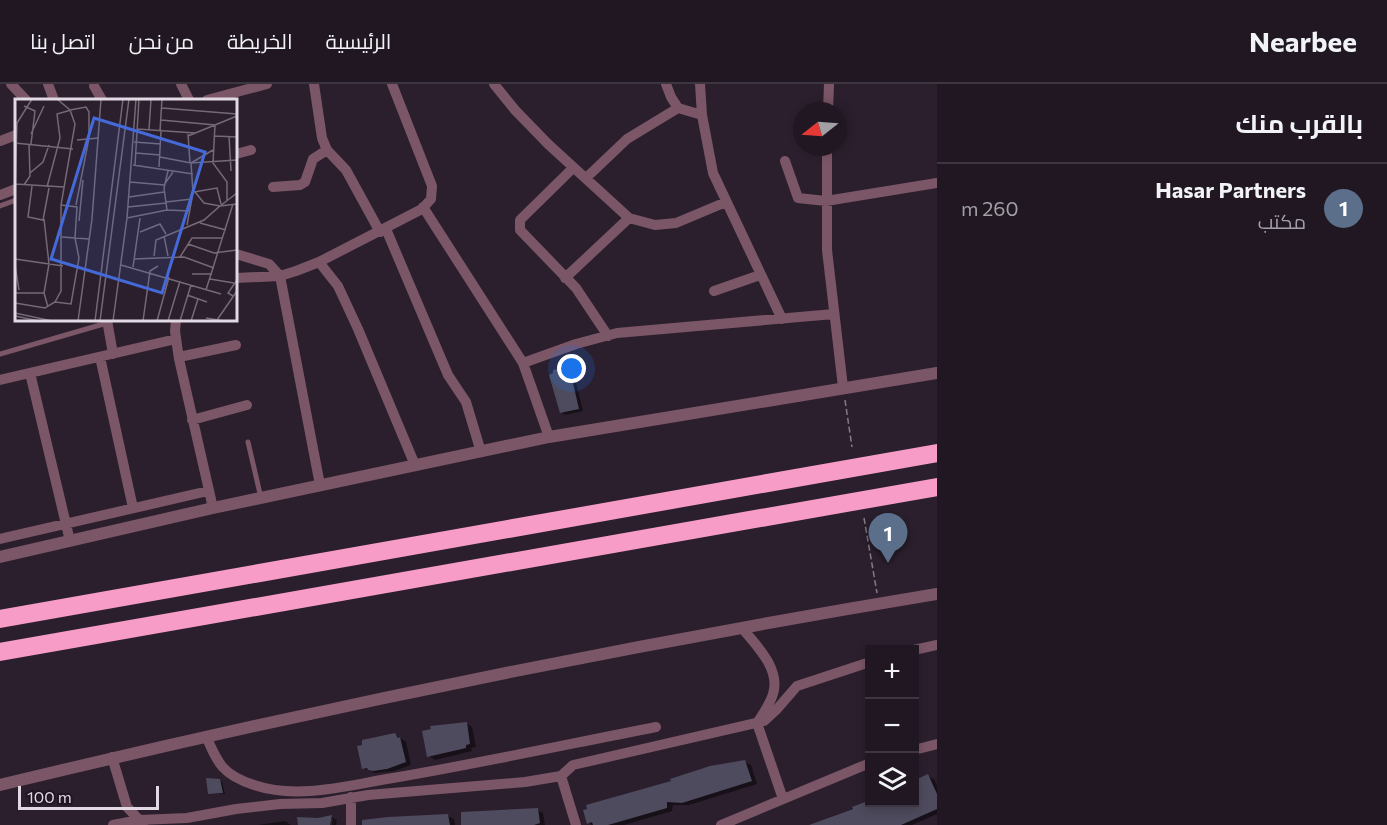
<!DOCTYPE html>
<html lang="ar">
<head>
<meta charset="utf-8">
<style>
	body { margin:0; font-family:Commissioner,Cairo,sans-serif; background:#28202a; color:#f1f3f6; direction:rtl }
	.controls { position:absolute; right:18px; bottom:18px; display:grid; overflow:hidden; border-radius:0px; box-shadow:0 3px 9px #0003 }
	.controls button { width:54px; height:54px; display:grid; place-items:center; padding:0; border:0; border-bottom:2px solid #3d3640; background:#201722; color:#f1f3f6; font:30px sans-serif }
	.compass { position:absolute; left:793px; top:18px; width:54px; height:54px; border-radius:50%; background:#201722; box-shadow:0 3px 9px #0003; rotate:253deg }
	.scale { position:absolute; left:18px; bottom:15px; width:141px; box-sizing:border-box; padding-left:6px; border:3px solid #e1d9e3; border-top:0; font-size:16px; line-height:21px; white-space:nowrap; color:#e1d9e3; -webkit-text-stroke:4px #211523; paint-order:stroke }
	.you { position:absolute; left:572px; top:285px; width:21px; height:21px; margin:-15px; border:4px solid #fff; border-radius:50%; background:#1a73e8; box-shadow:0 0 0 9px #1a73e833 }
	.badge { display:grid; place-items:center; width:39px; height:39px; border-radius:50%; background:#5eceb8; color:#fff; font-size:20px; font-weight:700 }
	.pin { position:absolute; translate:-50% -50px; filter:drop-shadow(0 2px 3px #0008) }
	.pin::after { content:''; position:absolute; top:32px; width:21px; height:18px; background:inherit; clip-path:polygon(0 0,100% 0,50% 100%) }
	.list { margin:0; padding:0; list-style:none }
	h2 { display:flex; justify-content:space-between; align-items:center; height:78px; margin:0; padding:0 24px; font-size:26px }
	h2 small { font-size:20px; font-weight:400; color:#a29fa5 }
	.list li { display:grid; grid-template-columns:39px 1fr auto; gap:18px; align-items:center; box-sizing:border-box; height:90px; padding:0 24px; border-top:2px solid #3d3640 }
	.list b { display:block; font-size:22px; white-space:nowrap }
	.list p { margin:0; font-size:20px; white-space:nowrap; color:#a29fa5 }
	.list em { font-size:20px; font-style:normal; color:#a29fa5 }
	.icon { flex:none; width:33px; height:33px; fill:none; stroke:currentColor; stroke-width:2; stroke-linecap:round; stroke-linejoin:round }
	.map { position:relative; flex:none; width:937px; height:741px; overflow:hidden; direction:ltr }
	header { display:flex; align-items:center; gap:36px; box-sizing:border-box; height:84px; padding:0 30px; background:#201722; border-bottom:2px solid #3d3640 }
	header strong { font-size:28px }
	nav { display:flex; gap:33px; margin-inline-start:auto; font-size:21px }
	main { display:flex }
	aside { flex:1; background:#201722 }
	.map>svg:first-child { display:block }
</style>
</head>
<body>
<header>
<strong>Nearbee</strong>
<nav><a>الرئيسية</a><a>الخريطة</a><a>من نحن</a><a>اتصل بنا</a></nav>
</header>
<main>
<aside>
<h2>بالقرب منك<small></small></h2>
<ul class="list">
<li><span class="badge" style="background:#5c6f8a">1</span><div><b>Hasar Partners</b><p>مكتب</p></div><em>260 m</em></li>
</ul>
</aside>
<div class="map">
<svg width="937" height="741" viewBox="0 0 937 741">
	<rect width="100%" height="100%" fill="#2b1f2d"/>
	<path fill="#0007" d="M564 285 574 290 583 327 565 331 561 328Z
		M466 639 472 643 476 663 471 664 472 667 435 676 429 672 432 646Z
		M395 650 406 658 411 681 394 687 375 689 363 684Z
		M745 678 751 681 757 700 689 721H673L672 727 624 741H592L588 739Z
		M928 692 934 695 937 702V730L912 741H810L870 718H914V698Z
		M219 696 222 698 225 710 209 709Z
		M537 726 543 729 545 741H462Z
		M448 732 454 735 455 741H372Z
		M331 733 337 736 336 741H332L333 735H330L329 741H299Z
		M285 737 291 741H258Z"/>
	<path fill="#4e4b5e" d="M564 283 566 289 570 286 579 325 560 329 549 291 553 289V286Z
		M467 638 470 660 466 661V664L427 673 422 647 431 645 430 642Z
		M395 649 398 654 400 653 406 678 387 685 373 687 368 686 367 684 362 685 357 662 362 661V656Z
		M745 676 752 697 682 719 667 718V724L608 741H593L592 738 587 740 583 726 587 725 586 721 671 697 670 695 710 682Z
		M928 690 937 710V725L901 741H809L853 725 852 723 870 716V718H915V696Z
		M206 694 220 695 223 709 208 710Z
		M538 724 540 739 534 741H461V728Z
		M448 730 450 741H362V736L388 733Z
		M332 731 330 741H298L297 733 318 734Z"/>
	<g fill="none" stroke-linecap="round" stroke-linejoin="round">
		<path stroke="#857b87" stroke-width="1.5" stroke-dasharray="6 3" stroke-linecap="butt" d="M845 316 852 363
			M864 434 877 509"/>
		<path stroke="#7b5667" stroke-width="5" d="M0 122 16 116
			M0 270 107 239
			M248 358 261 414"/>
		<path stroke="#7b5667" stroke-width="10" d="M11 0 26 16
			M48 0 54 16
			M181 0 189 16
			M314 0 322 54 327 66 346 86 380 148
			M494 0 515 26 548 60 629 134 655 141 676 139 726 118
			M666 0 671 13 678 24
			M700 0 702 31 713 89 782 235
			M94 2 102 16
			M207 16 267 0
			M828 27 829 0
			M0 57 16 51
			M827 63V166L843 303
			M236 70 251 66
			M785 77 798 114 826 117 937 99
			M573 84 520 136V146L576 204 608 252
			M586 94 627 55 678 24 702 31
			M273 103 300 101 305 98 313 75 327 66
			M0 111 16 105
			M423 123 523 279 549 353
			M386 145 448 291 466 318 481 368
			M236 170 269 180 280 192 320 401
			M319 178 338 202 358 245 415 381
			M236 194 280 192 296 187 319 178 422 125 431 115 432 102 392 0
			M565 194 629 134
			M714 207 760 191
			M107 236 113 270
			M176 236 175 247 179 275 213 424
			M100 273 133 424
			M179 273 236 261
			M523 279 576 260 617 249 834 230
			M30 289 70 457
			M0 296 176 255
			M192 336 247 321
			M0 455 208 407
			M742 544C756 561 781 585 773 610 770 620 763 630 757 639L783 715
			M914 566 937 561
			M206 652C218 680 223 691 254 701 298 716 349 701 393 694 481 679 569 660 656 643
			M914 666 937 660
			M112 673 127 723 143 740
			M351 713V741
			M113 741 139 736 187 734 236 725 280 720 322 719 368 711 525 698 561 692
			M576 741 561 692 573 681 764 637 777 625 797 602 870 578
			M721 741 870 679"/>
		<path stroke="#7b5667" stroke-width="12" d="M0 473 213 424 549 353 937 289
			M0 701C310 626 622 562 937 510"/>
		<path stroke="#f79bc7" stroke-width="18" d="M0 535 937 369
			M0 568 937 403"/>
	</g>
	<g transform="translate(15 15)">
		<rect width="222" height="222" fill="#2b1f2d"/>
		<path fill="none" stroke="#746976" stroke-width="1.5" d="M9 7 20 12 16 45M147 9 222 15M55 11 71 8 74 13V39L61 106M146 21 200 26 198 64 212 83V101M122 30 180 34M134 31 136 0M145 32 147 0M16 35 29 7M173 35 175 64M173 37 222 17M200 37 222 38M214 37 216 72M62 41 84 39M119 43 146 45M0 44 58 50M121 54 145 56M145 58 176 64 222 61M118 66 178 75M120 66 124 0M144 68 146 32M153 72 149 89 152 111 175 112M15 74 28 63 34 46M115 83 149 86 158 73M0 85 49 88M9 86 15 77 14 45M17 87 13 118 28 121 34 89M32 88 45 39 42 15 56 11M0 92 2 24 17 0M179 93 202 89 206 105M180 93 189 104 205 107 222 94M114 98 149 93M151 103 177 100M113 108 151 104M112 119 152 111M29 120 34 165 29 194 33 208M64 122 68 81M185 124 211 131M172 126 178 94 176 64 198 51M125 133 145 125 151 135M149 137 153 157M47 138 74 140M173 145 199 154 222 151M139 157 141 141 189 121 205 107 222 105M165 158 177 139H208M0 160 48 167M119 160 169 158 199 169M0 166 4 191M106 166 206 195M118 168 125 119M177 175H197M195 180 219 184M191 191 218 105M0 194H29M172 196 192 203M218 197 213 194 222 181M40 203 56 205 64 159 60 139 62 108 46 106M0 204 30 209 40 203 46 192V106L60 25 55 11 42 0M0 214 37 222M0 217 24 222M191 219 209 222M202 221 222 192M63 222 77 120 86 0M80 222 108 0M85 222 114 0M98 222 112 119 121 0M128 222 135 172 143 167M142 222 154 178M153 222 165 182M165 222 176 186M176 222 183 200"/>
		<path fill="#446ada" fill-opacity="0.15" stroke="#446ada" stroke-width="3" d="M79 19 190 53 147 194 36 160Z"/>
		<rect width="222" height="222" fill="none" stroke="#e1d9e3" stroke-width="3"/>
	</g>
</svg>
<div class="controls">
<button>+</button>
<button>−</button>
<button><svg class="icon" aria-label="layers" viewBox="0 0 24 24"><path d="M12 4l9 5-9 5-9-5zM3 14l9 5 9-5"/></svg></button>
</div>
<svg class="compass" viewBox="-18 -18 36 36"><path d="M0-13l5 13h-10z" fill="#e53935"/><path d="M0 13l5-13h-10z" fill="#a29fa5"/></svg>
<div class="scale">100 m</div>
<div class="you"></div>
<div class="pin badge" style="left:888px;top:479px;background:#5c6f8a">1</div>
</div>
</main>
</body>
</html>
